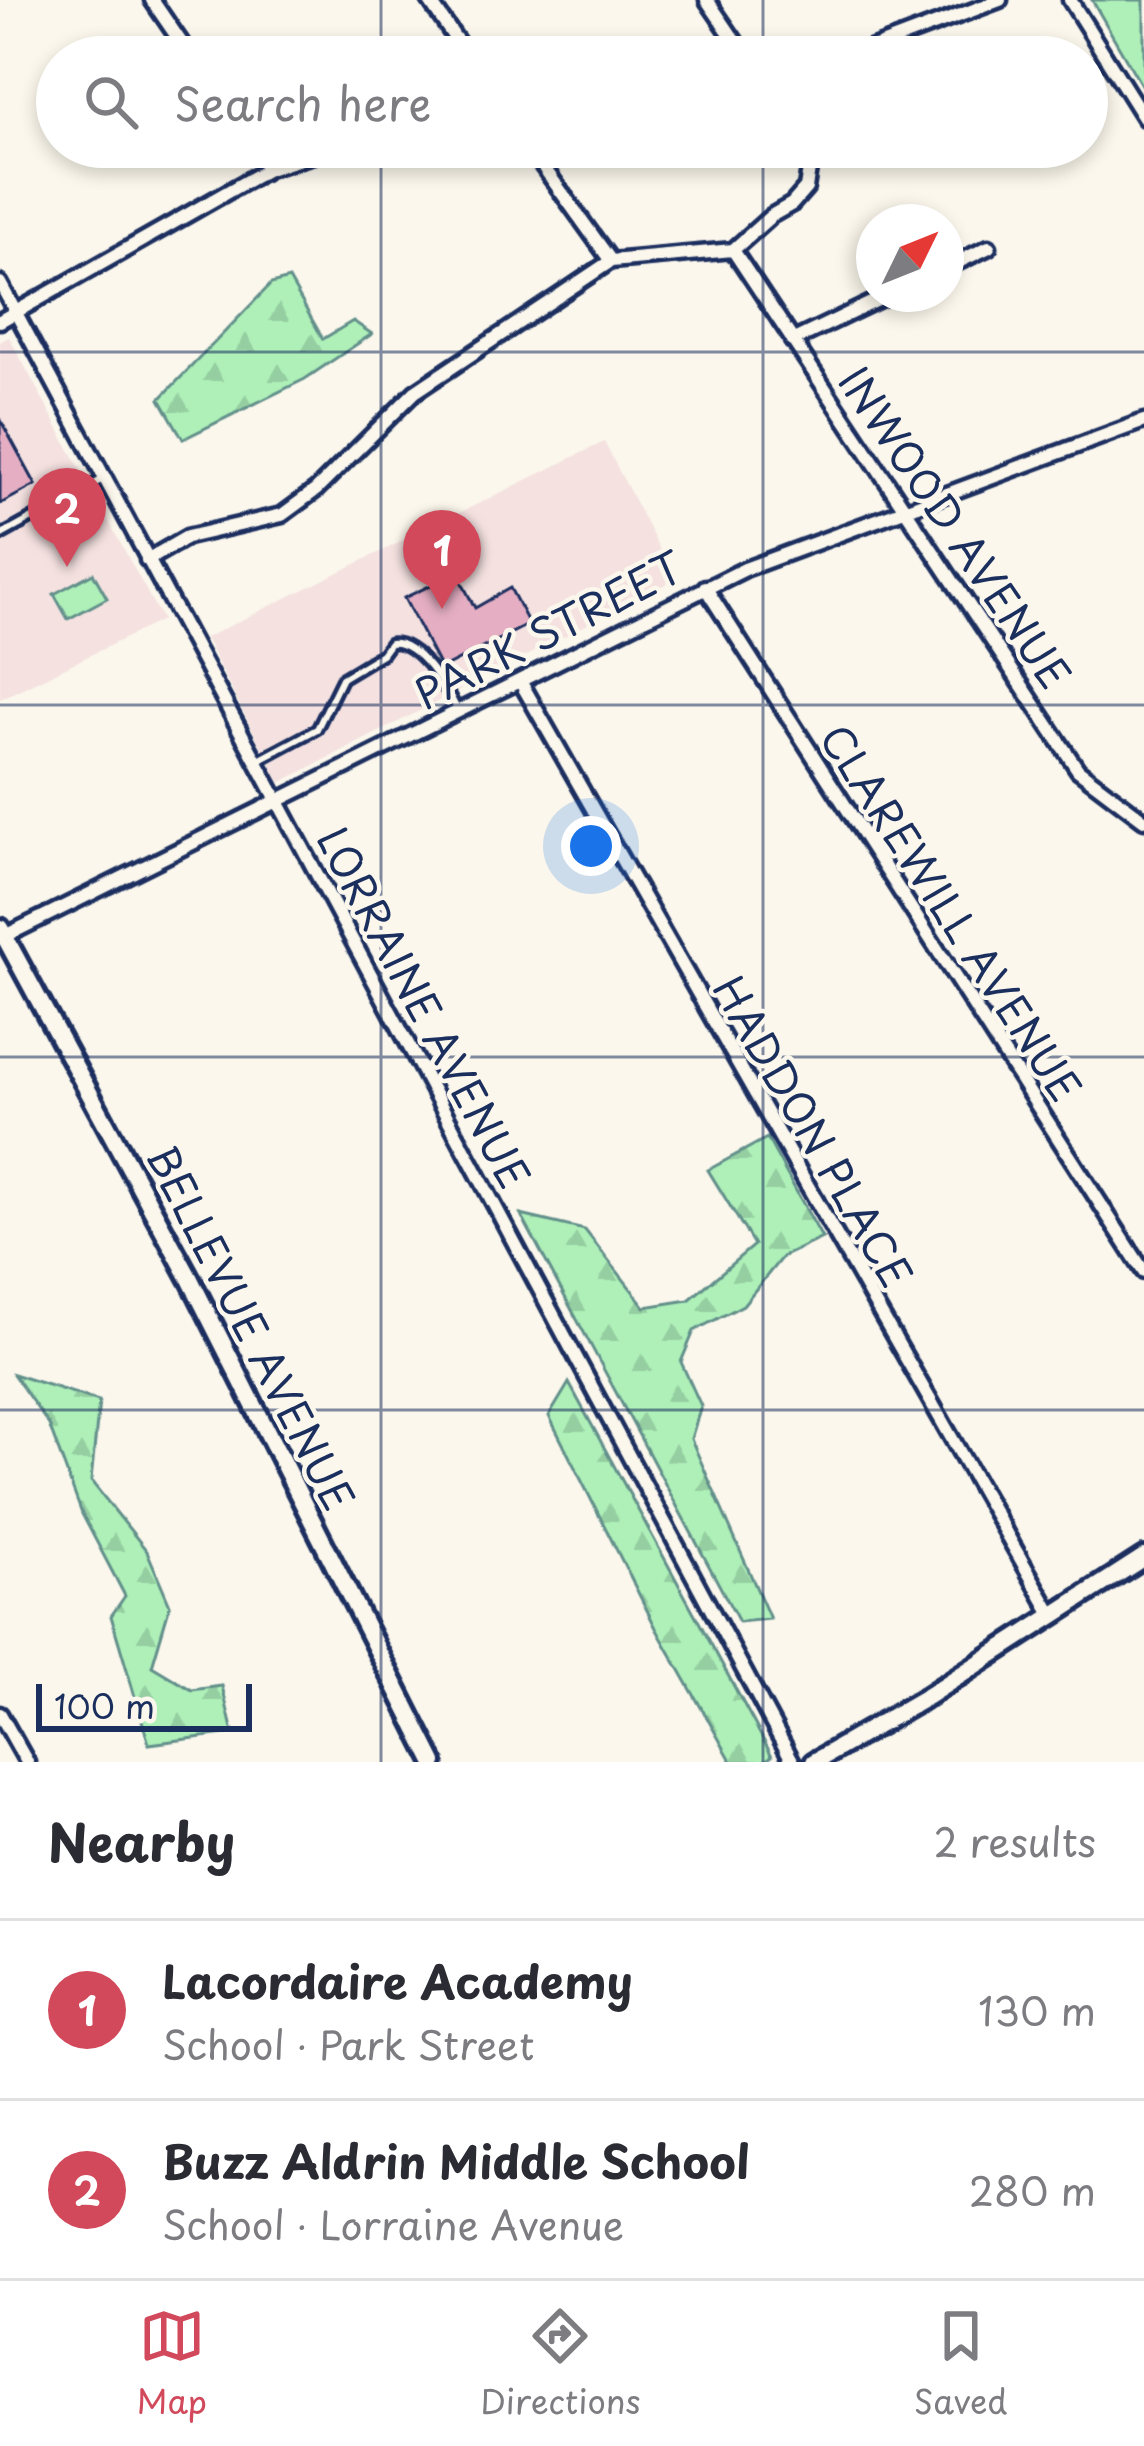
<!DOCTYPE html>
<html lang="en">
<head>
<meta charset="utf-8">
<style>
	body { margin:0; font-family:"Playpen Sans",sans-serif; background:#f7f7f7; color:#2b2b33 }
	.compass { position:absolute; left:856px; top:204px; width:108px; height:108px; border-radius:50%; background:#fff; box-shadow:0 6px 18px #0003; rotate:47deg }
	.scale { position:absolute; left:36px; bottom:30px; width:216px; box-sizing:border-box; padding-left:12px; border:6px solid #1b2f5e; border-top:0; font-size:33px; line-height:42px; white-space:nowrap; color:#1b2f5e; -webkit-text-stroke:9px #fbf7ec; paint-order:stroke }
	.you { position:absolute; left:591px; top:846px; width:42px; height:42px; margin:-30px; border:9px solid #fff; border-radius:50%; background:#1a73e8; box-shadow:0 0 0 18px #1a73e833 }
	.badge { display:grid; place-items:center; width:78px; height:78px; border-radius:50%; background:#d1495b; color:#fff; font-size:39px; font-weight:700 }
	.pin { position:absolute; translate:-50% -99px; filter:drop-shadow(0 3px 6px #0008) }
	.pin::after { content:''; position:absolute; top:63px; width:42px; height:36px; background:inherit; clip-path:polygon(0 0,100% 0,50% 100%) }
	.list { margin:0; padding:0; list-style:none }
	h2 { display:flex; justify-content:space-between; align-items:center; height:156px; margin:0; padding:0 48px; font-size:51px }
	h2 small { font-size:39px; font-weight:400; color:#7c7c81 }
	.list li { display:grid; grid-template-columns:78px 1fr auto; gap:36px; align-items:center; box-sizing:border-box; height:180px; padding:0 48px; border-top:3px solid #e1e1e2 }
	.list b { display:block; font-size:45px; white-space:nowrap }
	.list p { margin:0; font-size:39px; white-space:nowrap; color:#7c7c81 }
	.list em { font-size:39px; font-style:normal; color:#7c7c81 }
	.icon { flex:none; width:66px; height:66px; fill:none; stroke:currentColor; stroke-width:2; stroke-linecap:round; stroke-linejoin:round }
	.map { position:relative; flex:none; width:1144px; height:1762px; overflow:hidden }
	.search { position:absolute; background:#fff; box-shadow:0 6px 18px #0003; left:36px; right:36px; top:36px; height:132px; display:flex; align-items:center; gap:30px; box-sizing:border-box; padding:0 42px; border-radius:66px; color:#7c7c81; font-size:45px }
	.sheet { height:516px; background:#fff }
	nav { display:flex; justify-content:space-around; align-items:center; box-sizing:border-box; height:168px; border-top:3px solid #e1e1e2; background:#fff; font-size:33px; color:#7c7c81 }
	nav a { display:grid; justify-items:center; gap:6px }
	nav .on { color:#d1495b }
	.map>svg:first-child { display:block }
</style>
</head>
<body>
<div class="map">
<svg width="1144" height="1762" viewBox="0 0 1144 1762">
	<defs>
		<pattern id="forest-firs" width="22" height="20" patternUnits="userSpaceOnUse" patternTransform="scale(3)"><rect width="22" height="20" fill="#aef0b8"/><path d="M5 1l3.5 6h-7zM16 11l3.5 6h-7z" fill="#95cea1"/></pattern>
	</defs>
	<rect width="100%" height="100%" fill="#fbf7ec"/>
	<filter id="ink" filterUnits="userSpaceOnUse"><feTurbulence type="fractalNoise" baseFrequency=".00833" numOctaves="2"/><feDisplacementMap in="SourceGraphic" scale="24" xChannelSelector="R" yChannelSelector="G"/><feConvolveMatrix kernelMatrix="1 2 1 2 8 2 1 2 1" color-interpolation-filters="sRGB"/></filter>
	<g filter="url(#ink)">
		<path fill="#f4e1e0" d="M9 337 162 620 0 699V342Z
			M604 442 675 579 280 783 205 638Z"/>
		<path fill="url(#forest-firs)" stroke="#64908b" stroke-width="3" d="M289 279 323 339 353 321 372 334 305 379 183 439 160 399 271 284Z
			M767 1138 822 1238 782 1257 743 1305 694 1331 681 1362 701 1406 691 1439 770 1619 739 1622 521 1215 585 1230 645 1307 689 1300 754 1245 708 1170Z
			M13 1374 99 1401 91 1481 147 1551 170 1605 152 1666 192 1690 222 1686 233 1733 149 1744 111 1616 125 1596 82 1514 49 1425Z
			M569 1383 772 1756 763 1762H732L656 1628 549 1416Z"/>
		<path fill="#aef0b8" stroke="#64908b" stroke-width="3" d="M1092 0H1144V90Z
			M93 573 107 598 68 619 54 594Z"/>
		<path fill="#e5aec3" stroke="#1b2f5e" stroke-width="3" d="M0 419 36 485 0 504Z
			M457 573 475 608 510 588 529 624 441 669 404 598Z"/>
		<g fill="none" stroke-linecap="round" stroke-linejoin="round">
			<defs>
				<path id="lane" d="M0 536 103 479
					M259 760 317 729 342 678 382 654 390 643C417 639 447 689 458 711"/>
				<path id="street" d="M152 0 191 57
					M429 0 468 57
					M707 0 746 57
					M1070 0 1144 118
					M849 57 1000 0
					M253 147 268 169
					M529 147 611 261 733 250 771 216 792 204 806 188 809 169 804 147
					M733 250 1078 770 1144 820
					M946 268 989 247
					M0 283 793 1762
					M0 321 268 169 339 147
					M792 341 890 294
					M147 560 187 537 282 515 316 490 415 392 611 261
					M705 587 1144 1272
					M520 681 1052 1614
					M1 938 745 569 1144 421
					M0 1714 27 1762"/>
				<path id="secondary" d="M0 928 190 1279 434 1762
					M814 1762 928 1696 1144 1557"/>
			</defs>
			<use href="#lane" stroke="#1b2f5e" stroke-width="15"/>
			<use href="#street" stroke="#1b2f5e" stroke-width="21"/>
			<use href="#secondary" stroke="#1b2f5e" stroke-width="26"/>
			<use href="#lane" stroke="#fbf7ec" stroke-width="6"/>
			<use href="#street" stroke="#fbf7ec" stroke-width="12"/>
			<use href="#secondary" stroke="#fbf7ec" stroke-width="16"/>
		</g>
	</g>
	<path fill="none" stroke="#1b2f5e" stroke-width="3" stroke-opacity="0.55" d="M381 0V57M763 0V57M381 147V1762M763 147V1762M0 352H1144M0 705H1144M0 1057H1144M0 1410H1144"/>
	<g text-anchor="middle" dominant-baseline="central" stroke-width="9" stroke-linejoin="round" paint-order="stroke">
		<g font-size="42" fill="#1b2f5e" stroke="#fbf7ec">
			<text transform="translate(956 527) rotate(56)">INWOOD AVENUE</text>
			<text transform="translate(548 629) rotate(-27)">PARK STREET</text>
			<text transform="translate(952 912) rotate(57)">CLAREWILL AVENUE</text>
			<text transform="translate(425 1007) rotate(62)">LORRAINE AVENUE</text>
			<text transform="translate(814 1131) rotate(60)">HADDON PLACE</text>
			<text transform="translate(252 1327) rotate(63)">BELLEVUE AVENUE</text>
		</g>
	</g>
</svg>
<svg class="compass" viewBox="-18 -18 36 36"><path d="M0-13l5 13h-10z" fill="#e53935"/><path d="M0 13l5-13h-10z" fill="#7c7c81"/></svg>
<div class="scale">100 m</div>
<div class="you"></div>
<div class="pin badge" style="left:442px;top:609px">1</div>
<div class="pin badge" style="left:67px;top:567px">2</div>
<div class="search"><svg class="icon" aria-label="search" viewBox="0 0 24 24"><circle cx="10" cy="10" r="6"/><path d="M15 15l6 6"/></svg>Search here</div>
</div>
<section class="sheet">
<h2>Nearby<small>2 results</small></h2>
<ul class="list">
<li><span class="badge">1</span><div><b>Lacordaire Academy</b><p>School · Park Street</p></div><em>130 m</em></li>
<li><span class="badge">2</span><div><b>Buzz Aldrin Middle School</b><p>School · Lorraine Avenue</p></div><em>280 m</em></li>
</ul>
</section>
<nav>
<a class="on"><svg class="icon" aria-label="map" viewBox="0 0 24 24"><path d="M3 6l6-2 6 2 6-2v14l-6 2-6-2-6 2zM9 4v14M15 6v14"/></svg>Map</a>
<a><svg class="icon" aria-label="directions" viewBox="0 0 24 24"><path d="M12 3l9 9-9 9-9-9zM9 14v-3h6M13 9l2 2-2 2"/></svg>Directions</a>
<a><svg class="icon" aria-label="saved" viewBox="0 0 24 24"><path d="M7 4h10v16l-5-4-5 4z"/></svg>Saved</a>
</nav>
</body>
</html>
